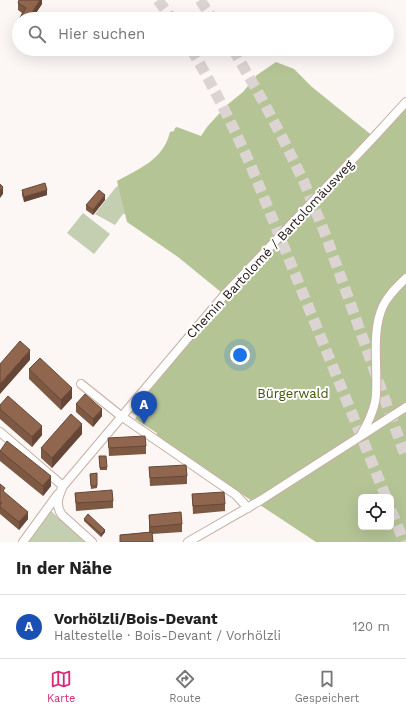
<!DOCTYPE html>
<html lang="de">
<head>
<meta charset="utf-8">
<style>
	body { margin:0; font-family:"Work Sans",sans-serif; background:#f2f2f2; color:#222 }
	.controls { position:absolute; right:12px; bottom:12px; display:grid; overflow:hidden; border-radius:6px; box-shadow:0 4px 16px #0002 }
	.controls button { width:36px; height:36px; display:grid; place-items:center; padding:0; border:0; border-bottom:1px solid #e0e0e0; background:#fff; color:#222; font:20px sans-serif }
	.you { position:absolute; left:240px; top:355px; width:14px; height:14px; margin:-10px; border:3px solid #fff; border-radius:50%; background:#1a73e8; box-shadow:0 0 0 6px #1a73e833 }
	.badge { display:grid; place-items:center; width:26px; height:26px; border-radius:50%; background:#db2777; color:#fff; font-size:13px; font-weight:700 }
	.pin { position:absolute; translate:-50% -33px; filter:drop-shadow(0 1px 2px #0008) }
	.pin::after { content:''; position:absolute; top:21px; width:14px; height:12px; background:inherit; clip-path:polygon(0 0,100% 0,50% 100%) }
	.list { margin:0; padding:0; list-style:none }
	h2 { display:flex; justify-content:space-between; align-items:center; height:52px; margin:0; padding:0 16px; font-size:17px }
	h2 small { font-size:13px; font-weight:400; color:#767676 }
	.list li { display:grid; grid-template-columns:26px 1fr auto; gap:12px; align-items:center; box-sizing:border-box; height:64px; padding:0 16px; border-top:1px solid #e0e0e0 }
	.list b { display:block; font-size:15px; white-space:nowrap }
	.list p { margin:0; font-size:13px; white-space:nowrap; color:#767676 }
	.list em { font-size:13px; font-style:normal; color:#767676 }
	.icon { flex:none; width:22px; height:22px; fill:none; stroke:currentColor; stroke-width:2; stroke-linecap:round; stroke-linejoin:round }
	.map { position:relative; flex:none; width:406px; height:542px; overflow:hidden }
	.search { position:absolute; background:#fff; box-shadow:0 4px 16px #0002; left:12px; right:12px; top:12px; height:44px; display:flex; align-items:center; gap:10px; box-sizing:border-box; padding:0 14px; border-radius:22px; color:#767676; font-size:15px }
	.sheet { height:116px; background:#fff }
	nav { display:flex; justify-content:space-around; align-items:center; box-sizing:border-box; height:56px; border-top:1px solid #e0e0e0; background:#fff; font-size:11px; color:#767676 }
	nav a { display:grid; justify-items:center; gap:2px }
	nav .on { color:#db2777 }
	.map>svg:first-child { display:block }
</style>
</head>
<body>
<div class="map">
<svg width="406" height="542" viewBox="0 0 406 542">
	<rect width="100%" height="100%" fill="#fcf6f4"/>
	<path fill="#c4ceb0" d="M148 171 130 214H123L115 225 95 214 116 187Z
		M83 213 110 234 94 254 67 233Z
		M51 511 86 542H28Z"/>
	<path fill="#b5c495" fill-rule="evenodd" d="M276 62 294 69 312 87 374 137 406 102V542H316L260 505 256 500 252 501 156 435 157 433 135 419 137 416 129 411 227 297 178 257 127 222 117 181C139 169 164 159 170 132L174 131 175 128 177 127 201 136 207 127 227 105 243 92 257 75ZM361 497H391V527H361Z"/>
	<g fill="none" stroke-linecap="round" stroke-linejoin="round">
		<path stroke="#dbd4d2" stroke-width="11" stroke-dasharray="11 5.5" stroke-linecap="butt" d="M158 0 172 19
			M200 0 213 19
			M191 49C214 87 233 126 251 166L386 497
			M233 49 263 101 283 139 304 182 326 236 406 458
			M391 510 404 542"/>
		<defs>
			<path id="minor" d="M81 384 121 416 236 495 248 508
				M0 432 63 486
				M361 435C368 423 375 409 376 395 378 367 371 331 383 306 388 295 397 287 406 278
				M23 542 58 494
				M92 542 62 515C55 505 58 497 63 486L226 293 374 137 406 102
				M188 542 261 500 406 407"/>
		</defs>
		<use href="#minor" stroke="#c9aea3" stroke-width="10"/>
		<use href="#minor" stroke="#fff" stroke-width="8"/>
	</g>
	<path fill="#7d5843" d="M42 0V4L32 19H19V29L18 28V21L22 13 18 10V3Z
		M22 190 47 195 24 202 22 195Z
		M105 200 93 215 86 210V205Z
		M29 369 72 398 61 410 29 379Z
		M76 404 102 416 93 427 76 412Z
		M0 405 42 435 32 447 0 419Z
		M82 434 52 468 41 458V448Z
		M108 438 146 446V454L109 456Z
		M0 451 51 486 43 496 0 461Z
		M99 456 107 467V470H100Z
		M149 467 187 476V484L150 486Z
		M97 473V488L91 489 90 474Z
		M0 484 5 493 28 519 19 530 0 514Z
		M75 493 113 501V508L76 511Z
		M192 494 225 504V511L193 514Z
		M149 515 182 524V532L152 534 153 542H120V535L149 532Z
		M84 519 105 532 101 537 84 521Z"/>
	<path fill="#664737" d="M40 0H42V4L32 19H28Z
		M3 187V194L0 198V191Z
		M47 190V195L24 202V197Z
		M105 195V200L93 215V210Z
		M30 350V360L0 394V384Z
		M72 388V398L61 410V400Z
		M102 409V416L93 427V419Z
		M82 424V434L52 468V458Z
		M42 426V435L32 447V437Z
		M51 476V486L43 496V486Z
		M28 512V519L19 530V522Z
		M105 530V532L101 537V534Z"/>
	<path fill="#91664e" stroke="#664737" d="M19 0H40L28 19H19V21H18L26 8 18 3Z
		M45 183 47 190 24 197 22 190Z
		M0 184 3 187 0 191Z
		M99 190 105 195 93 210 86 205Z
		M20 341 30 350 0 384V364Z
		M40 358 72 388 61 400 29 369Z
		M85 394 102 409 93 419 76 404Z
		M8 396 42 426 32 437 0 409V405Z
		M71 414 82 424 52 458 41 448Z
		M145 436 146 446 109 448 108 438Z
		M7 441 51 476 43 486 0 451Z
		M99 456H106L107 467 100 468Z
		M186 465 187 476 150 478 149 467Z
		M97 473V486H91L90 474Z
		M0 484 5 488 3 491 28 512 19 522 0 507V505L2 503 0 502Z
		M112 490 113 501 76 503 75 493Z
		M224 492 225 504 193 506 192 494Z
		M181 512 182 524 150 527 149 515Z
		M88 514 105 530 101 534 84 519Z
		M152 532 153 542H120V535Z"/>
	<g text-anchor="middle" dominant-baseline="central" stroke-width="4" stroke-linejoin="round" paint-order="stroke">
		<g font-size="13" fill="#1f1511" stroke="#fff">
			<text transform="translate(270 249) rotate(-47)">Chemin Bartolomé / Bartolomäusweg</text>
		</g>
		<g font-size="13" fill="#44550b" stroke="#fff">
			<text x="293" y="393">Bürgerwald</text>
		</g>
	</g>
</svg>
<div class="controls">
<button><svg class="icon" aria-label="locate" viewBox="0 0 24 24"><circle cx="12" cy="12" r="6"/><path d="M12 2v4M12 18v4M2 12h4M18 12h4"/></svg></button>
</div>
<div class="you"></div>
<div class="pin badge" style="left:144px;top:424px;background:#1a4fb4">A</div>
<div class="search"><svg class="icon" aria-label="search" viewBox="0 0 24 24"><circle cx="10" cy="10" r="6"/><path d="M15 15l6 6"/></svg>Hier suchen</div>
</div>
<section class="sheet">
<h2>In der Nähe<small></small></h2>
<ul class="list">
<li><span class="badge" style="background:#1a4fb4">A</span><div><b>Vorhölzli/Bois-Devant</b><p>Haltestelle · Bois-Devant / Vorhölzli</p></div><em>120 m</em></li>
</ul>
</section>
<nav>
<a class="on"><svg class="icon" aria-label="map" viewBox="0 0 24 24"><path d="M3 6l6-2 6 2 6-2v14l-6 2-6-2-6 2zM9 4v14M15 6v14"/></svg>Karte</a>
<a><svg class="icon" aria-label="directions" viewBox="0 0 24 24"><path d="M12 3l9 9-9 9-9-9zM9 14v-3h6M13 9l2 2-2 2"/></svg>Route</a>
<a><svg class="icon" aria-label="saved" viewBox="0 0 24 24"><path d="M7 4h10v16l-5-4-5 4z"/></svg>Gespeichert</a>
</nav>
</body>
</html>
